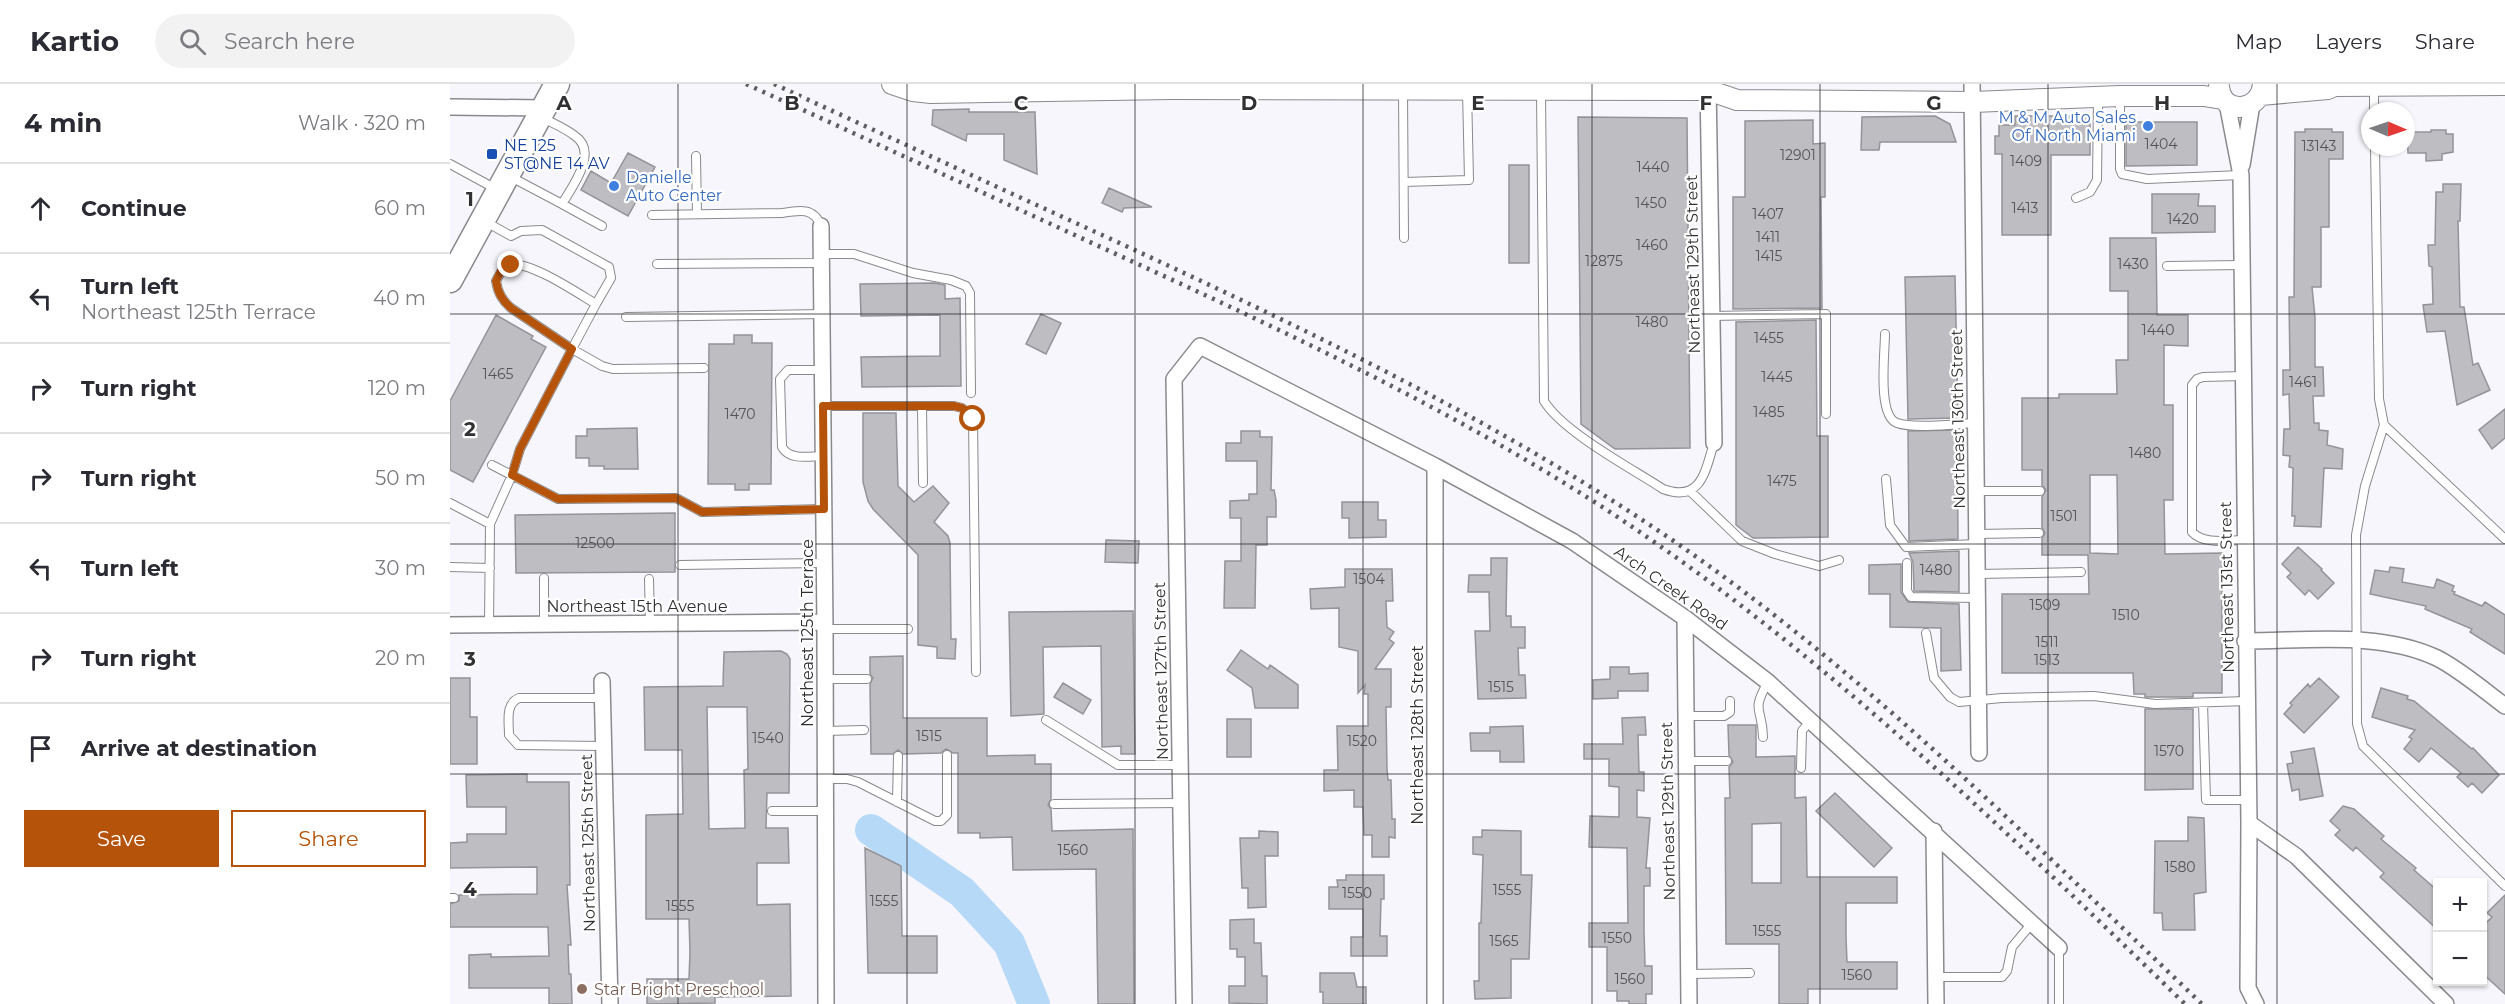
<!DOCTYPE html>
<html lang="en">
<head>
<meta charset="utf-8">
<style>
	body { margin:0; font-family:Montserrat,sans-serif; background:#f2f2f3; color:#2b2b33 }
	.controls { position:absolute; right:18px; bottom:18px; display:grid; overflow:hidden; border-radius:0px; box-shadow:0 2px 4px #0004 }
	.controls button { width:54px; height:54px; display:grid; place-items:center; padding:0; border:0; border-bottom:2px solid #e1e1e2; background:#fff; color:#2b2b33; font:30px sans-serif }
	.compass { position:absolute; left:1911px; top:18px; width:54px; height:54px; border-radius:50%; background:#fff; box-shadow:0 2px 4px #0004; rotate:92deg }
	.stop { position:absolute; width:18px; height:18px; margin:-14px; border:4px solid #b45309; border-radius:50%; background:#fff }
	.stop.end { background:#b45309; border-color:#fff; box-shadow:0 2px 6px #0008 }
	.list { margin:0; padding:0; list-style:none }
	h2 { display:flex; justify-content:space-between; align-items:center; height:78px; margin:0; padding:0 24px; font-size:26px }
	h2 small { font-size:20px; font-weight:400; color:#7c7c81 }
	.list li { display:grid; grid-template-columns:39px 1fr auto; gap:18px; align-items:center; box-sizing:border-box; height:90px; padding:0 24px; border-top:2px solid #e1e1e2 }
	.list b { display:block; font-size:22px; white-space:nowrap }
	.list p { margin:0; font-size:20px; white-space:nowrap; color:#7c7c81 }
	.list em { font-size:20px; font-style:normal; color:#7c7c81 }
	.actions { display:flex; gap:12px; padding:18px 24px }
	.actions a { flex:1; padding:14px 0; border:2px solid #b45309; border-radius:0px; text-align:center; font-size:21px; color:#b45309 }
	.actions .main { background:#b45309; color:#fff }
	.icon { flex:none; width:33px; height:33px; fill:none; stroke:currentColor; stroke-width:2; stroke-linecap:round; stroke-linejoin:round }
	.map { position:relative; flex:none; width:2055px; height:920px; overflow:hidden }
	header { display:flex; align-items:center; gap:36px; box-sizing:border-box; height:84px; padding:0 30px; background:#fff; border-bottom:2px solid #e1e1e2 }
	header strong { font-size:28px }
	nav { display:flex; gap:33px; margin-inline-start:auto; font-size:21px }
	.search { width:420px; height:54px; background:#f2f2f3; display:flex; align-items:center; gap:15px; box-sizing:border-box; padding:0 21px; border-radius:33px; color:#7c7c81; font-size:22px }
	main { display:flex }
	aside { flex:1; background:#fff }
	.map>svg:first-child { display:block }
</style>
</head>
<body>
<header>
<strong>Kartio</strong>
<div class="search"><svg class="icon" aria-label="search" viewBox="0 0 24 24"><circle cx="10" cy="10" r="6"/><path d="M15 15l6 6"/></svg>Search here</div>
<nav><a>Map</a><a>Layers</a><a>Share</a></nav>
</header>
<main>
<aside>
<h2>4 min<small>Walk · 320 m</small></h2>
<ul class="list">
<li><svg class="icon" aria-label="ahead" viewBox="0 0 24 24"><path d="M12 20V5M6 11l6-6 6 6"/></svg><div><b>Continue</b></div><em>60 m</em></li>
<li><svg class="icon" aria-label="left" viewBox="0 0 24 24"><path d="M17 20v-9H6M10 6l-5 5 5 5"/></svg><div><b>Turn left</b><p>Northeast 125th Terrace</p></div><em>40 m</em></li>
<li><svg class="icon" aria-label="right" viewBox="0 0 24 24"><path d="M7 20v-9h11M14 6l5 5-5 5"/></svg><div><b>Turn right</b></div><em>120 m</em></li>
<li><svg class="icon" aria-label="right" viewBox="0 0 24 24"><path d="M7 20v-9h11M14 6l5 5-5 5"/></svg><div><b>Turn right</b></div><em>50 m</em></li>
<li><svg class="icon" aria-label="left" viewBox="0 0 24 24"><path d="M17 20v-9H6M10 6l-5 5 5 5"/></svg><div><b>Turn left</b></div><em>30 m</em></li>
<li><svg class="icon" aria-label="right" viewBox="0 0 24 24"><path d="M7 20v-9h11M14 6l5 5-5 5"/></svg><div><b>Turn right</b></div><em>20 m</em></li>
<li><svg class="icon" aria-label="arrive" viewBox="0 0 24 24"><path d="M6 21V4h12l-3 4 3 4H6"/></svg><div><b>Arrive at destination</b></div></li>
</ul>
<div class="actions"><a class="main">Save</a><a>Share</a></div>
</aside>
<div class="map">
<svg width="2055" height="920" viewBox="0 0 2055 920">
	<rect width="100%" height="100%" fill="#f6f6fc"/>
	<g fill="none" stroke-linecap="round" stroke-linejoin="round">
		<path stroke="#b6d9f8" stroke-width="32" d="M421 746 512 808 559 859 584 920"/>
	</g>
	<path fill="#bdbdc2" stroke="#939398" stroke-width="1.5" fill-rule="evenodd" d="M519 25V28H585L587 90 554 76V50H517L516 57 482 41 483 26Z
		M1485 32 1500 40 1506 58H1430L1429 66H1411L1412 33Z
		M1565 32H1640V71H1601V151H1552V70H1545V52H1549V41H1565Z
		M1128 33 1237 34 1240 364 1165 365 1131 340Z
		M1363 36V60L1375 59V113H1371L1372 224 1283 225V113H1295V37Z
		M1676 38H1747V81L1676 82Z
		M1855 45H1882V48H1893V75H1879V143H1871V203H1862L1865 233V283H1873L1874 312H1863L1864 339H1869V346L1878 347 1877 361 1893 365 1892 385 1874 384 1871 443 1844 442 1845 432H1842L1843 384 1839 383 1840 372 1833 371 1834 345H1840L1839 310 1833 311V286H1840L1839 213H1844L1845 48H1855Z
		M1981 46H1996V50H2003V68L1992 70V76L1976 77V69H1958L1957 48H1981Z
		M178 69 205 83 178 132 131 106 141 87 161 99Z
		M1059 81H1079V179H1059Z
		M1993 100H2011L2010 137H2008L2010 223H2014L2023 281 2028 279 2040 306 2007 321 1995 247 1977 248 1973 221 1983 220 1982 183 1979 182 1978 161H1985L1986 108H1993Z
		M659 104 702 123 674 124 672 128 652 119Z
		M1702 110H1749L1748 122H1765V148L1702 149Z
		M1660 154H1706L1707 231H1738V262L1714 261V321H1723V416H1714L1715 470 1772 469V609H1743V613H1695V610H1684L1683 589H1552V510H1639L1638 471H1592V454L1595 449 1592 444V413L1596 406 1592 401V386H1572V314H1609V310H1667L1666 276H1678V207H1660ZM1640 391H1667L1668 470 1640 469Z
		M1505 192 1508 334 1458 335 1455 193Z
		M485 199 495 201V215L510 214 511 302 412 303 411 273 490 272V231L411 232 410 200Z
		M591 230 611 239 596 270 576 260Z
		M46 231 83 252 81 255 96 263 23 398 0 386V317Z
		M1366 236 1367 352H1378V453L1303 454 1286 441V238Z
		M284 251H302V259H322L321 400H299V406H285V400H258L259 260H284Z
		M2055 325V354L2042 365 2029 346Z
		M413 329H446L448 402 464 418 483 402 499 419 484 438 498 452 500 459 501 555H506L505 575 487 574V563L468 561V471L423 425 418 417 413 398Z
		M187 344 188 385H154V382H139V374H126V352H137V345Z
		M1507 346 1508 455 1459 457 1458 347Z
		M791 347H810V353H822L821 406H824L826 416V433H817V461H806L805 524H774L775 477H791V434H780V417L799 416V410H807V377H776V359H791Z
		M892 418H928V436H936V453L899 454V434H892Z
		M225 429V488L66 489 65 431Z
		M656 456 689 457 688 479 655 478Z
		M1848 463 1872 485 1871 486 1884 499 1868 515 1859 506 1855 511 1837 493 1841 489 1832 480Z
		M1509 467V508L1464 507 1463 478 1459 469Z
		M1041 474H1057L1056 532H1061V543H1075V564H1068L1069 591H1075L1076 614 1028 615 1025 547H1040L1039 508H1018L1019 491H1041Z
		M1451 480V508L1458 518 1509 520 1511 586 1491 587V544L1440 543V510H1419V481Z
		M1940 483 1954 485 1952 498 1984 504 1987 495 2004 502 2002 507 2005 508 2004 510 2032 522 2035 518 2055 531V570L2020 548 2022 545 1975 525 1976 522 1920 510 1925 486 1939 488Z
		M895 485H942L943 517H936L937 543 944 548 939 555 944 559 925 585H941V623H936L937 685 938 696H941L942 735H945V754L939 753V773H922V751H914L913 723H904V706L874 707V686H888L887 642H918V610H914L915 601 908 609V567L889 563V524L861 525 860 505 895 503Z
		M683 527 685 670H671V662L652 663 651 562 593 563 594 630 561 632 559 528Z
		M791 566 818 585 820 581 848 601V624H805L802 604 777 586Z
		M331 567 337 570 340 575 339 709H317L316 744H338L339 779H307V821L340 820 341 912 265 913V919L197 920V895H239L240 868 239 835H196V731L233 730 232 666H195L194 603 273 602 274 568ZM257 623H297L298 685 294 686 295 744 259 745Z
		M453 572V634H537V672L585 671V680H601V715L598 721 601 725 602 747 683 745 684 920H648L646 785 563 786 562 753 530 754V749H508V669H503L496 665 491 669 453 670 448 666 443 670H421L420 600 423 594 420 590V573Z
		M1160 583H1179V590L1198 589V607H1168V614L1143 615V596L1160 595Z
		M0 594H20V633H27V680H0Z
		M1869 594 1889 613 1854 649 1834 630 1842 621 1840 619 1858 600 1860 603Z
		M613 599 641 616 633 630 604 613Z
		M1931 604 1958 612 1957 615 1964 617 2022 665 2023 664 2049 691 2032 709 2022 699 2018 703 2007 693 2011 689 1981 664 1969 678 1954 665 1962 655 1959 653 1965 646 1922 633Z
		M1695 625H1743V705L1695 706Z
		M1195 633 1196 651H1188L1189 688H1194V707L1187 706V733L1200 734 1196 784H1200V802H1194V846L1195 882H1202V910H1196V920H1179V917H1167V907H1157V863H1139V839H1178L1177 764 1139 763 1140 732 1169 733V703L1159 702V675H1134V660H1173L1172 634Z
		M777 635H801V673H777Z
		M1278 641H1306V673L1345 672V714L1356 713 1357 793H1447V819H1396V853L1397 878H1447V905H1358V920H1329V860H1276L1275 714H1280L1279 683 1283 678 1279 671ZM1331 739V799H1302V740Z
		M1073 642 1074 678H1050V667H1021L1020 649H1040V643Z
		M1864 664 1873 712 1850 716 1849 705 1842 707 1837 680 1843 679 1841 668Z
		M77 690V698H119L120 801H117L121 861H118L119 890H121L122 920H99V904H19V871L41 870V873L99 872 98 843H0V820L9 817V811L87 810V783L0 784V759L17 758V750H56V723H17L16 691Z
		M1385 709 1442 764 1424 783 1366 727Z
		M1893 722 1904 725 1934 752 1931 755 1966 784 1964 786 1988 807V846L1930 793 1934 789 1906 763 1903 767 1885 751 1890 746 1880 737Z
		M1738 733 1754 734 1756 808 1744 810 1745 846H1713L1712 829H1704L1705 757H1738Z
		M1032 746 1071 747V791H1082L1079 875H1061V914L1025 915 1024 897H1029V839H1031L1033 771 1023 770V753H1032Z
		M809 747 828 748V772H815L816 823 798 824V804H792L790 754H809Z
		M415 764 451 782 452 852H487V889H418Z
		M896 791H934V815H931L930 852H937V872H901V853H913V825H879V803H888L887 796H896Z
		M2055 811V910L2032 889V843L2042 833 2037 829Z
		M804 835V859H811L812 892H817V920L779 919V902H795V873H787V865H780V836Z
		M870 889H904L907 903H916V920H873V908H870Z"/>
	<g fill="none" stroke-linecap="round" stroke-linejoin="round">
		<defs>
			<path id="service" d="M1924 3V27
				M953 6 954 154
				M1091 8 1094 317C1113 348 1181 384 1213 405 1251 419 1255 388 1264 359
				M1670 13V85L1672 90 1697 95 1791 91
				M1925 63 1929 315 1934 341 1915 402 1906 451 1907 640 1913 662 2055 802
				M246 72 247 130
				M0 80 46 105
				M61 93 112 120C122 103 149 68 125 52 115 44 102 39 91 33
				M954 98 1019 96 1017 6
				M1626 114 1640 108 1647 96 1648 14
				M112 120 152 142
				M202 131 332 129C349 126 364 123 371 142
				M36 138 61 152 71 147 92 146 159 183 161 194 146 220
				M371 170H404L463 189 501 196 516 202 520 209 521 309
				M207 180 371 179
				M1717 182 1791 181
				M1261 232 1376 230V330
				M176 233 372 230
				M1435 250C1435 269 1427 332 1447 339 1463 345 1507 340 1526 339
				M373 286H338L330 295 332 363C340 377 359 372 373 372
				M1793 292 1753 293 1747 295 1742 301V448C1754 461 1778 456 1795 456
				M373 322H504L512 324 523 335 526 588
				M472 322 473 399
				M1934 341 2055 455
				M42 381 108 415 226 414 252 428 374 425
				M1436 395 1440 441 1456 463 1527 460
				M1240 407 1292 457 1325 470 1369 482 1389 476
				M1526 407H1590
				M0 419 40 440
				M1527 450 1589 449
				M1457 479V507L1461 513 1528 514
				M230 481 375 479
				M0 483 40 484
				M1527 490 1631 488
				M199 495 200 540
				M39 541 40 440 62 391 70 365 122 265 61 224C52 216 48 209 46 197 50 190 52 183 62 181 80 177 129 210 146 220L122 265 152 282 163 285 254 284
				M94 541V494
				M375 545H458
				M1476 549 1484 594 1500 613 1509 618 1552 614 1644 612 1705 620 1797 617
				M375 595H417
				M152 614H69C55 620 59 637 59 651L68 661 153 662
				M1753 619 1756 716H1798
				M1235 632H1274L1280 628V617
				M596 636 668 681H731
				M375 647 414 646
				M1313 653C1313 624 1300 629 1318 598
				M1236 677H1277
				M1351 684 1352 647 1360 637
				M375 695H397L408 698 485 737H491L497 731V671
				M447 718 448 672
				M604 720 731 719
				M322 727H376
				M0 814H4
				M1609 864V920
				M1239 890 1300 889
				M1486 893H1552L1557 887 1562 863 1583 838"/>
			<path id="minor" d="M1258 0 1264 359
				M1522 0 1529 669
				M1777 19 1791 91 1799 739 1798 904 1806 920
				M0 23 93 24
				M1792 81 1802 20
				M371 142 375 545 376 920
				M985 382V920
				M1235 534 1239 920
				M0 541 375 538
				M1795 557C1857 557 1930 547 1987 574 2009 585 2035 607 2055 622
				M152 597 160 920
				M1799 739 1846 772 1996 920
				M1484 747 1486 920
				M734 920 724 295 750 262 985 382 1122 457 1235 534 1318 598 1609 864"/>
			<path id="tertiary" d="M442 0 463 7 481 9 721 5 1258 6 1287 16 1523 18 1670 12H1754L1772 15
				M1769 3C1772 32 1811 28 1813 0
				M1811 11 1878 5 1884 2 2055 1"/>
			<path id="primary" d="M0 196 107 0"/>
		</defs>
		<use href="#service" stroke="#898a8e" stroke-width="10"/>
		<use href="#minor" stroke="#898a8e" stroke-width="18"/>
		<use href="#tertiary" stroke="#898a8e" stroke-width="22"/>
		<use href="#primary" stroke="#898a8e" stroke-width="27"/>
		<use href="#service" stroke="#fff" stroke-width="8"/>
		<use href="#minor" stroke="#fff" stroke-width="15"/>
		<use href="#tertiary" stroke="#fff" stroke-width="20"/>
		<use href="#primary" stroke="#fff" stroke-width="24"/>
		<path stroke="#5e5e61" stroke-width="4.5" stroke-dasharray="3 6" stroke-linecap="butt" d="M296 0C428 60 559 121 690 181 849 254 1009 330 1157 426 1370 566 1552 743 1735 920
			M324 0C441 54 558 108 676 162 866 250 1055 341 1228 460 1420 593 1584 760 1752 920"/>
	</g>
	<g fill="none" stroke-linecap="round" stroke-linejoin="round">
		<path stroke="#b45309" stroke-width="8" d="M61 181 52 185 46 197C48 209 52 216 61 224L122 265 70 365 62 391 108 415 226 414 252 428 374 425 373 322H504L512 324 523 335"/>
	</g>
	<path fill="none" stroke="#313133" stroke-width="1.5" stroke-opacity="0.55" d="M228 0V920M457 0V920M685 0V920M913 0V920M1142 0V920M1370 0V920M1598 0V920M1827 0V920M0 230H2055M0 460H2055M0 690H2055"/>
	<g fill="#3f7fe0" stroke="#fff" stroke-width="2">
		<circle cx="1698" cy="42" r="6"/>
		<circle cx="164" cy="102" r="6"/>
	</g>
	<rect fill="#1a4fb4" stroke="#fff" stroke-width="2" x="36" y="64" width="12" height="12" rx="3"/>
	<circle fill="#8d6e63" stroke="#fff" stroke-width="2" cx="132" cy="905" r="6"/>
	<g text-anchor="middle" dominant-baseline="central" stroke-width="4.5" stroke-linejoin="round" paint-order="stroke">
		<g font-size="14" fill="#545457">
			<text x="1711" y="60">1404</text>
			<text x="1869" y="62">13143</text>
			<text x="1348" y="71">12901</text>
			<text x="1576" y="77">1409</text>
			<text x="1203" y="83">1440</text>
			<text x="1201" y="119">1450</text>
			<text x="1575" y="124">1413</text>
			<text x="1318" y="130">1407</text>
			<text x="1733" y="135">1420</text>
			<text x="1318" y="153">1411</text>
			<text x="1202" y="161">1460</text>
			<text x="1319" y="172">1415</text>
			<text x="1154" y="177">12875</text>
			<text x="1683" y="180">1430</text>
			<text x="1202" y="238">1480</text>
			<text x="1708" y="246">1440</text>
			<text x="1319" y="254">1455</text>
			<text x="48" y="290">1465</text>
			<text x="1327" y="293">1445</text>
			<text x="1853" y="298">1461</text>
			<text x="1319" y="328">1485</text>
			<text x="290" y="330">1470</text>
			<text x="1695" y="369">1480</text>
			<text x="1332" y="397">1475</text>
			<text x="1614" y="432">1501</text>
			<text x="145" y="459">12500</text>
			<text x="1486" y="486">1480</text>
			<text x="919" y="495">1504</text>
			<text x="1595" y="521">1509</text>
			<text x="1676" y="531">1510</text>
			<text x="1597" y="558">1511</text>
			<text x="1597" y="576">1513</text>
			<text x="1051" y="603">1515</text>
			<text x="479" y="652">1515</text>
			<text x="318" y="654">1540</text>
			<text x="912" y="657">1520</text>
			<text x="1719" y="667">1570</text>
			<text x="623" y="766">1560</text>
			<text x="1730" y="783">1580</text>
			<text x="1057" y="806">1555</text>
			<text x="907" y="809">1550</text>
			<text x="434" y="817">1555</text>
			<text x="230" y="822">1555</text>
			<text x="1317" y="847">1555</text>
			<text x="1167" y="854">1550</text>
			<text x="1054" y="857">1565</text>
			<text x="1407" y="891">1560</text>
			<text x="1180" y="895">1560</text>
		</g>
		<g font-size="16" fill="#366cbe" stroke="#fff" text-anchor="end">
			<text x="1686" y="33">M &amp; M Auto Sales<tspan x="1686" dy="18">Of North Miami</tspan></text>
			<text x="176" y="93" text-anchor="start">Danielle<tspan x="176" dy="18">Auto Center</tspan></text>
		</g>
		<g font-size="16" fill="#164399" stroke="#fff" text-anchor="start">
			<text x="54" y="61">NE 125<tspan x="54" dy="18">ST@NE 14 AV</tspan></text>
		</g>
		<g font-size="16" fill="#313133" stroke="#fff">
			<text transform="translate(1243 180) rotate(-91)">Northeast 129th Street</text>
			<text transform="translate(1508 335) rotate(-91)">Northeast 130th Street</text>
			<text transform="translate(1777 503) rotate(-91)">Northeast 131st Street</text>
			<text transform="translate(1221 504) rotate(35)">Arch Creek Road</text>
			<text x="187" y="522">Northeast 15th Avenue</text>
			<text transform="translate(357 549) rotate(-90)">Northeast 125th Terrace</text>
			<text transform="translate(711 587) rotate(-91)">Northeast 127th Street</text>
			<text transform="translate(967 651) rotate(-90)">Northeast 128th Street</text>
			<text transform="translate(1218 727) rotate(-91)">Northeast 129th Street</text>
			<text transform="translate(138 759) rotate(-91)">Northeast 125th Street</text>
		</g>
		<g font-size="16" fill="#785e54" stroke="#fff" text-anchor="start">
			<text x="144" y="905">Star Bright Preschool</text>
		</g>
	</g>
	<g font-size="20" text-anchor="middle" font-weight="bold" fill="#313133" stroke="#fff" stroke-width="4.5" stroke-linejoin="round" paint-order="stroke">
		<text x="114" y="26">A</text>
		<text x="342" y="26">B</text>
		<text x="571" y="26">C</text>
		<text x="799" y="26">D</text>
		<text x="1028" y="26">E</text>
		<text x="1256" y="26">F</text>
		<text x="1484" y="26">G</text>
		<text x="1712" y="26">H</text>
		<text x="20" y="122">1</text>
		<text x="20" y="352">2</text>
		<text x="20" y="582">3</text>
		<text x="20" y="812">4</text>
	</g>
</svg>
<div class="controls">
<button>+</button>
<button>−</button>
</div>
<svg class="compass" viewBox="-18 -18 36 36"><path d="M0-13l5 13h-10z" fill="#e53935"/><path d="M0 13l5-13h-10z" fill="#7c7c81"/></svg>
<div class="stop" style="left:523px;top:335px"></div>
<div class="stop end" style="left:61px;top:181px"></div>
</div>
</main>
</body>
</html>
